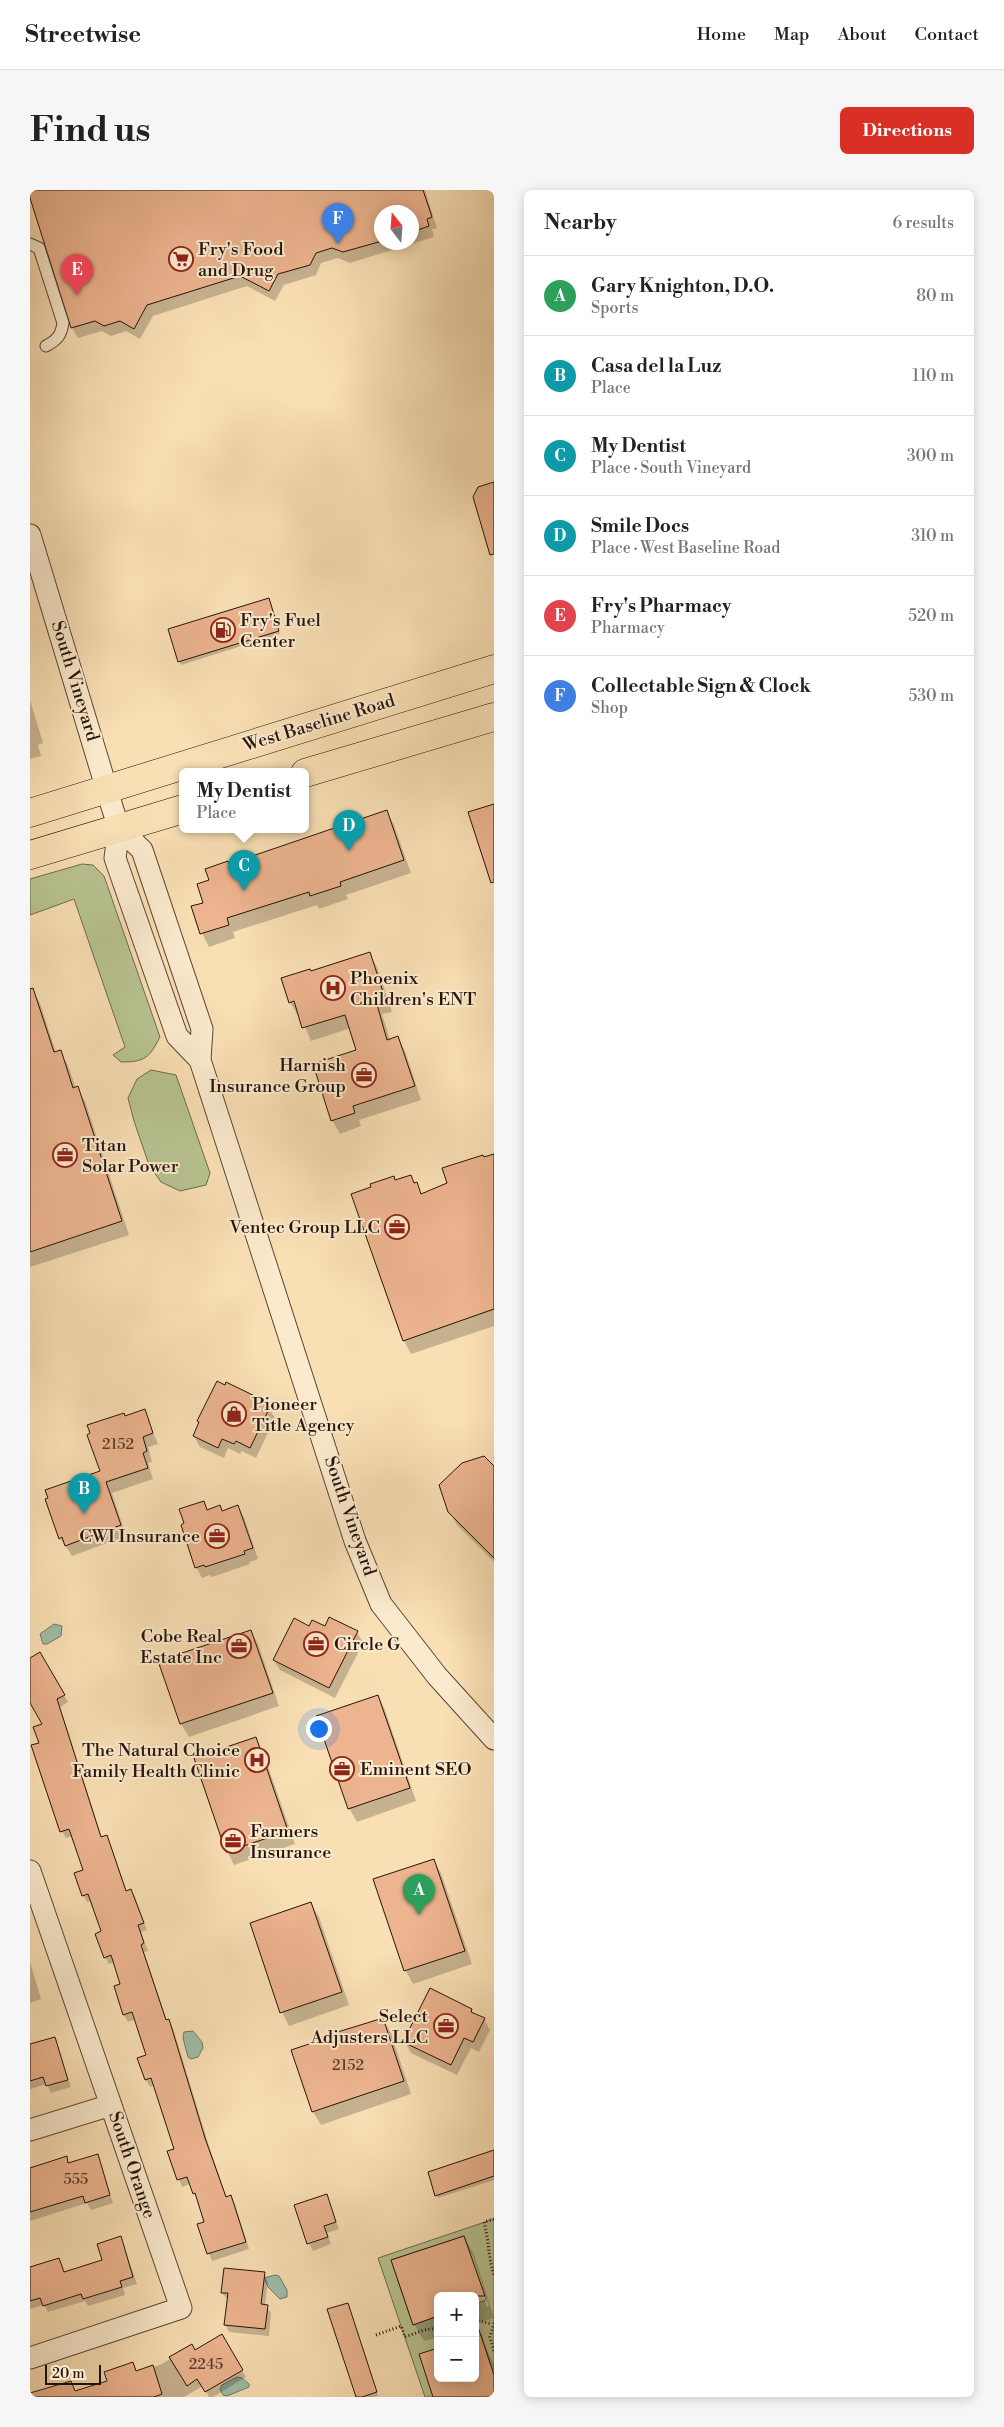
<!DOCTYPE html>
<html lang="en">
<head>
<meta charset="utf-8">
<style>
	body { margin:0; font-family:"Libre Bodoni",serif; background:#f6f6f6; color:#222 }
	.controls { position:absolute; right:15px; bottom:15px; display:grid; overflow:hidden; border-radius:8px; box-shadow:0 2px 12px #0003 }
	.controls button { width:45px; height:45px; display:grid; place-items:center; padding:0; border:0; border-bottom:1px solid #e0e0e0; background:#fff; color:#222; font:25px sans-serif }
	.compass { position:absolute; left:344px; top:15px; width:45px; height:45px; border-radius:50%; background:#fff; box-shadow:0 2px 12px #0003; rotate:343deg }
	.scale { position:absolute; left:15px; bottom:12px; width:56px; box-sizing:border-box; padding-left:5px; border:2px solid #25130b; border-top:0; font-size:14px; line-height:18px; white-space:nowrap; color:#25130b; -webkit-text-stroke:4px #fbeace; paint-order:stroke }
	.you { position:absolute; left:288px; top:1538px; width:18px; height:18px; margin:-12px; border:4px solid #fff; border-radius:50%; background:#1a73e8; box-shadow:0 0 0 8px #1a73e833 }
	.badge { display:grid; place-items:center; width:32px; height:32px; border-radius:50%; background:#d93025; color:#fff; font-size:16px; font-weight:700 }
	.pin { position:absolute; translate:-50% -41px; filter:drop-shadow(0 1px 2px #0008) }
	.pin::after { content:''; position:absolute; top:26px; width:18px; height:15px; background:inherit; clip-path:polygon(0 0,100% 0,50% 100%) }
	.popup { position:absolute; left:149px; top:578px; width:130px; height:65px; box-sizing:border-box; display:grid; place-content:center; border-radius:8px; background:#fff; filter:drop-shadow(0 1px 4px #0005); font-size:16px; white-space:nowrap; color:#767676 }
	.popup b { font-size:19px; color:#222 }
	.popup::after { content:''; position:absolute; left:50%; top:100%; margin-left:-10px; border:10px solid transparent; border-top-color:#fff }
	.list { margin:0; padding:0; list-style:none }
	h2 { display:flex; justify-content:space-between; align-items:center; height:65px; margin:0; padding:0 20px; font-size:21px }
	h2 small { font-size:16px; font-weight:400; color:#767676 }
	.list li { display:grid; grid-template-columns:32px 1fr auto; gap:15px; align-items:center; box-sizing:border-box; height:80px; padding:0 20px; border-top:1px solid #e0e0e0 }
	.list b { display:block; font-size:19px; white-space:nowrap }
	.list p { margin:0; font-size:16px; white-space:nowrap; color:#767676 }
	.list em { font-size:16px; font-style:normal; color:#767676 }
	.map { position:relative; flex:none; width:464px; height:2207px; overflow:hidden; border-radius:8px }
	header { display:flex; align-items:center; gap:30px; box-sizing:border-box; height:70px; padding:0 25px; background:#fff; border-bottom:1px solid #e0e0e0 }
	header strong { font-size:24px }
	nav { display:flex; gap:28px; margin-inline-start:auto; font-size:18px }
	.intro { display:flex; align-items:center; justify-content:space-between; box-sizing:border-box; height:120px; padding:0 30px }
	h1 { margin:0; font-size:35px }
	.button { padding:12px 22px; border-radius:8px; background:#d93025; color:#fff; font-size:18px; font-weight:700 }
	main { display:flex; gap:30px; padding:0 30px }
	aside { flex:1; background:#fff; border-radius:8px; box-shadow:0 2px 12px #0003 }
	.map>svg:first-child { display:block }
</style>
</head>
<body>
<header>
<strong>Streetwise</strong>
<nav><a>Home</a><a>Map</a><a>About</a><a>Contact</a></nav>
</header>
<div class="intro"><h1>Find us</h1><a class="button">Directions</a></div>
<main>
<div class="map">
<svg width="464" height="2207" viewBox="0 0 464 2207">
	<rect width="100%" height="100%" fill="#f9dfb4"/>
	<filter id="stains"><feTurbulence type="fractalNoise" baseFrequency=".004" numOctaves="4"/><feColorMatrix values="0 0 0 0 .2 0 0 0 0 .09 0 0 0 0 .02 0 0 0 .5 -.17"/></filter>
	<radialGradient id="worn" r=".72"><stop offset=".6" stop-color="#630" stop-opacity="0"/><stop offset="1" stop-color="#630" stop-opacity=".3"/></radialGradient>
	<path fill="#b8c391" stroke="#6e6b4e" d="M52 674 63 675 74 686 130 847C119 868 115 872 91 872L83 865 95 857 44 709 0 725V689Z
		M121 880 146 885 180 983 176 995 150 1001 131 992 119 975 104 931 98 908 107 889Z
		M464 2029V2185L451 2144 445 2146V2114L456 2110 434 2046 361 2070 383 2135 408 2126V2158L403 2207H395L348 2068Z"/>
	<path fill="#9fbda8" stroke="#6e7969" d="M24 1434 32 1436 31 1446 17 1454H13L10 1444Z
		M163 1841 172 1852 173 1858 168 1867 161 1869 158 1867 153 1848 154 1842Z
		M245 2085 249 2086 257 2100V2107L250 2109 238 2097 234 2088Z
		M207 2187 212 2188 219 2194V2197L197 2206 193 2205 190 2199 192 2195Z"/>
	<path fill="#0003" fill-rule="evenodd" d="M0 0H395L407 38 402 39 404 47 320 73 308 68 291 73 286 85 254 95 245 111 217 96 123 126 110 149 96 141 81 146 72 141 48 148 42 138ZM352 22H382V52H352Z
		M240 413 250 444 151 475 139 440Z
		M0 510 13 553 8 555 11 566 0 569Z
		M357 622 364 635 381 683 316 705 318 709 289 719 287 715 203 742 205 748 179 757 172 743 174 714 180 691 199 675Z
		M339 764 347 777 362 822 352 824 360 850 368 848 375 861 391 910 329 930 331 936 310 944 302 930 328 861 321 838 281 851 270 825 268 826 260 812 281 783Z
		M2 799 10 813 26 863 30 861 38 875 46 899 55 911 99 1045 0 1077V800Z
		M464 965V1136L381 1164 374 1151 323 1005 380 986 393 1005 419 993 454 968Z
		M234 1211 245 1228 226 1268 212 1261 210 1264 198 1258 194 1268 170 1257 164 1246Z
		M114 1221 128 1254 118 1257 122 1272 118 1273 123 1289 82 1303 96 1346 42 1366 30 1348 71 1282 95 1227Z
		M454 1268 464 1278V1372L427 1335 419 1321Z
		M174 1312 178 1321 190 1317 193 1322 208 1317 214 1327 228 1369 219 1372 220 1374 182 1387 180 1385 172 1388 166 1377Z
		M280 1437 327 1442 333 1453 305 1508 250 1480 244 1470Z
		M221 1441 228 1454 249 1516 159 1547 151 1534Z
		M9 1464 38 1512 30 1517 72 1648 76 1646 80 1653 97 1702 101 1700 105 1707 117 1740 111 1742 118 1761 114 1762 137 1831H139L143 1838 179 1956 197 2008 201 2006 205 2014 219 2059 182 2071 168 2035 176 2032 168 2010 160 1994 152 1997 139 1962 146 1959 125 1895 120 1897 116 1890 118 1866 106 1829 98 1832 94 1825 92 1795 85 1772 79 1774 75 1767 73 1742 61 1711 57 1712 53 1705 55 1681 43 1646 36 1648 32 1641 10 1554 14 1534 0 1510V1469Z
		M348 1506 355 1520 386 1611 327 1632 319 1618Z
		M226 1548 233 1562 265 1654 204 1675 197 1661Z
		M403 1670 411 1683 442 1774 383 1794 376 1781 345 1690Z
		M281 1714 289 1727 319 1815 259 1836 252 1822 221 1734Z
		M0 1772 11 1809 0 1813Z
		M441 1820 444 1825 454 1829 460 1840 449 1862 441 1858 427 1885 381 1863 375 1852Z
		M353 1830 361 1843 381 1904 291 1935 283 1922 262 1860 287 1852 286 1850Z
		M24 1848 41 1897 21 1903 17 1894 0 1899V1856Z
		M464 1961V1990L408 2008 399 1983Z
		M67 1965 83 2013 61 2020 57 2013 0 2031V1977L36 1968 39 1974Z
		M296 2005 309 2039 297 2043 301 2054 283 2061 279 2053Z
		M434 2047 444 2064 464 2128 445 2134V2106H408V2147L394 2151 384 2134ZM439 2064H442L459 2116 457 2117Z
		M91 2048 107 2094 93 2098 95 2105 58 2116 55 2111 18 2122 14 2115 0 2119V2079L29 2069 35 2083 73 2071Z
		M234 2084 238 2091 235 2115 241 2123 239 2146 199 2142 195 2134 198 2110 192 2103Z
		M319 2117 348 2206 344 2207H327Z
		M450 2145 464 2175V2207H405L408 2188H445Z
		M191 2146 216 2187 183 2207H179L173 2196 154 2207H20L41 2192 46 2202 78 2192 103 2174 107 2182 130 2175 161 2156 165 2162Z"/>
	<path fill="#ecb48f" stroke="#25130b" d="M0 0H393L402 27 397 29 399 36 382 42V22H352V51L313 62 302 58 286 63 280 75 248 84 239 101 210 86 117 115 104 139 90 131 74 136 65 131 41 138 0 8Z
		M464 292V364L460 365 443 307 448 297Z
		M239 408 249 441 148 472 138 439Z
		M464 614V692L461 693 438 622Z
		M357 620 374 670 310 692 311 696 280 706 279 702 197 728 199 735 170 744 161 716 173 713 167 694 179 690 175 679 198 671 199 674Z
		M340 762 355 808 346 811 357 850 368 846 385 896 323 916 325 923 301 931 283 874 326 860 315 825 272 838 264 811 259 813 251 788 280 779 281 781Z
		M3 798 24 862 31 860 43 898 48 896 92 1031 0 1062V799Z
		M464 964V1119L373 1151 321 1004 341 997 340 994 364 986 365 990 381 985 384 993 387 992 391 1004 417 993 412 978 453 965 454 967Z
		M187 1191 195 1195 196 1192 235 1211 233 1213 240 1217 220 1258 206 1251 204 1254 192 1249 188 1258 163 1246 169 1232 167 1231Z
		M115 1219 123 1243 113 1247 117 1261 113 1263 118 1278 76 1292 91 1335 35 1356 32 1347 29 1349 15 1309 18 1308 15 1300 70 1281 57 1245 60 1243 57 1235 94 1223 95 1226Z
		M454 1266 464 1276V1368L418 1322 409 1295 432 1273Z
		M174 1311 177 1320 190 1315 192 1321 208 1315 223 1358 214 1361 215 1364 175 1377 174 1375 165 1378 151 1335 154 1333 149 1319Z
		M299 1427 328 1441 299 1498 243 1470 264 1428 279 1436 282 1430 295 1436Z
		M221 1440 243 1503 150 1534 128 1471Z
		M10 1462 35 1505 27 1509 71 1647 77 1645 96 1701 101 1699 114 1733 108 1735 114 1753 111 1755 136 1830 139 1829 175 1948 196 2007 201 2005 216 2052 177 2064 167 2034 174 2032 165 2003 163 2004 157 1987 147 1990 137 1961 144 1959 121 1888 115 1890 107 1868 116 1865 102 1822 93 1825 84 1796 90 1794 81 1765 74 1768 65 1744 71 1741 58 1704 52 1706 44 1683 53 1680 39 1639 30 1642 1 1555 9 1553 3 1537 12 1534 0 1513V1468Z
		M348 1505 380 1598 318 1619 286 1526Z
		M226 1547 258 1641 196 1662 164 1568Z
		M404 1669 435 1761 374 1781 343 1689Z
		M281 1712 312 1802 250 1823 220 1733Z
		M400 1798 442 1819 441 1822 455 1828 443 1852 434 1848 421 1875 373 1852Z
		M353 1828 374 1891 282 1922 261 1860 285 1852V1849Z
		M25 1847 38 1890 16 1896 13 1887 0 1891V1854Z
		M464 1960V1986L405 2006 398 1982Z
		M68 1964 80 2005 55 2013 53 2006 0 2022V1978L37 1966 38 1973Z
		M297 2004 306 2032 294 2036 298 2047 277 2054 264 2015Z
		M91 2046 103 2087 90 2091 92 2097 53 2109 51 2104 13 2116 10 2108 0 2111V2077L29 2068 34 2082 72 2070 67 2054Z
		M434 2046 455 2106H408V2126L383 2135 361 2070Z
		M194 2078 235 2082 231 2114 238 2115 235 2139 194 2135 198 2103H191Z
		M318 2113 347 2202 332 2207H326L297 2119Z
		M445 2137H448L464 2185V2207H403L389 2164 408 2158V2188H445Z
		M192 2144 213 2180 175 2202 167 2189 157 2196 139 2167 162 2154 165 2160Z
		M103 2172 106 2181 123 2175 132 2204 124 2207H1L0 2203 41 2191 45 2201 77 2191 74 2182Z"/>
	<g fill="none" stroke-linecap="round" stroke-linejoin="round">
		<defs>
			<path id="service" d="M0 54 9 58 33 133C31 146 27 150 16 156"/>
			<path id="minor" d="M0 345 83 620 89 638 112 660 172 839 170 870 325 1351 351 1414 407 1486 464 1549
				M89 638 85 668 147 846 170 870
				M0 1681 151 2118 0 2168
				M0 1940 81 1915"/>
			<path id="primary" d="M275 583 464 527
				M0 623 464 479
				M0 665 153 619"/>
		</defs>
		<use href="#service" stroke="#5a4635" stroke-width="13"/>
		<use href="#minor" stroke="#5a4635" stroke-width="23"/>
		<use href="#primary" stroke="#25130b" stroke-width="29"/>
		<path stroke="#25130b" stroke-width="3" stroke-dasharray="1 2.5" stroke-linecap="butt" d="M464 2029 454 2032C459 2050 458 2067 464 2085
			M445 2130 462 2134
			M464 2133 460 2147 464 2162
			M346 2145 371 2136 375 2147 394 2140 408 2138"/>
		<use href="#service" stroke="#fbeace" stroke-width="11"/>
		<use href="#minor" stroke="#fbeace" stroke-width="21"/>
		<use href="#primary" stroke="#f9dfb4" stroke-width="28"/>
	</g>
	<defs>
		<symbol id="supermarket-ring" viewBox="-11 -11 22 22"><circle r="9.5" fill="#fbeace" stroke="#8f2418" stroke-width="1.5"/><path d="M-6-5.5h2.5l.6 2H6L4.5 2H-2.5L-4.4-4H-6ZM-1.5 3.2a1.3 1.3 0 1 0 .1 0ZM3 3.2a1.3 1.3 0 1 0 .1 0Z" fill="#8f2418"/></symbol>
		<symbol id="fuel-ring" viewBox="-11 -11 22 22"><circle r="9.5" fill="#fbeace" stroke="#8f2418" stroke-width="1.5"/><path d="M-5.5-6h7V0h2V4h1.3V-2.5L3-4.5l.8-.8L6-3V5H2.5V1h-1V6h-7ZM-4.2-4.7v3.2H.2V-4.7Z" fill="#8f2418"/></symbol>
		<symbol id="hospital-ring" viewBox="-11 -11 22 22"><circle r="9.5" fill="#fbeace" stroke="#8f2418" stroke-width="1.5"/><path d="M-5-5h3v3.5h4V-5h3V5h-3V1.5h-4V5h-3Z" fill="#8f2418"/></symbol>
		<symbol id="office-ring" viewBox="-11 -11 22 22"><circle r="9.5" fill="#fbeace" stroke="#8f2418" stroke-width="1.5"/><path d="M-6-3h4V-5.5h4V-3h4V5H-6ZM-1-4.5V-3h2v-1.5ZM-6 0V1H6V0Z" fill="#8f2418"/></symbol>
		<symbol id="shop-ring" viewBox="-11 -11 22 22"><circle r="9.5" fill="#fbeace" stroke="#8f2418" stroke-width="1.5"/><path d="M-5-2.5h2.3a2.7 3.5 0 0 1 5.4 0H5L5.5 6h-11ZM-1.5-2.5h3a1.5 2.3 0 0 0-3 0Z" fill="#8f2418"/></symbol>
	</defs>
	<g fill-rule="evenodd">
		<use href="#supermarket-ring" x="137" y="55" width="28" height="28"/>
		<use href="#fuel-ring" x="179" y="426" width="28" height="28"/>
		<use href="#hospital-ring" x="289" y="784" width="28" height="28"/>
		<use href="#office-ring" x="320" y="871" width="28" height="28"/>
		<use href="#office-ring" x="21" y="951" width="28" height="28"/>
		<use href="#office-ring" x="353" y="1023" width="28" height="28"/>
		<use href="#shop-ring" x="190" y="1210" width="28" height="28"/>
		<use href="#office-ring" x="173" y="1332" width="28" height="28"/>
		<use href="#office-ring" x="272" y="1440" width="28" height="28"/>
		<use href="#office-ring" x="195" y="1442" width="28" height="28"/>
		<use href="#hospital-ring" x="213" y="1556" width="28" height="28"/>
		<use href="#office-ring" x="298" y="1565" width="28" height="28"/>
		<use href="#office-ring" x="189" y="1637" width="28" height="28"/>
		<use href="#office-ring" x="402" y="1822" width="28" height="28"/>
	</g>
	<g text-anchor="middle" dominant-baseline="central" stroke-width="4" stroke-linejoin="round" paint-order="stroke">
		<g font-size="15" fill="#573b2c">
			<text x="88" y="1254">2152</text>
			<text x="318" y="1875">2152</text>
			<text x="46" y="1989">555</text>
			<text x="176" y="2174">2245</text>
		</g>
		<g font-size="18" fill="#25130b" stroke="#fbeace" text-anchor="start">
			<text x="168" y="59">Fry's Food<tspan x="168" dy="21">and Drug</tspan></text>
			<text x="210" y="430">Fry's Fuel<tspan x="210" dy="21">Center</tspan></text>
			<text x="320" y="788">Phoenix<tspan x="320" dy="21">Children's ENT</tspan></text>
			<text x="316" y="875" text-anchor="end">Harnish<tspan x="316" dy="21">Insurance Group</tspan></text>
			<text x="52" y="955">Titan<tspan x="52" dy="21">Solar Power</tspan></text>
			<text x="350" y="1037" text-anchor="end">Ventec Group LLC</text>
			<text x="222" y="1214">Pioneer<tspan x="222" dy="21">Title Agency</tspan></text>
			<text x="170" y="1346" text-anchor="end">CWI Insurance</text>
			<text x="192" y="1446" text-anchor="end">Cobe Real<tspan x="192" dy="21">Estate Inc</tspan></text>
			<text x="304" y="1454">Circle G</text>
			<text x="210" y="1560" text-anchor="end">The Natural Choice<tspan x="210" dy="21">Family Health Clinic</tspan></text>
			<text x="330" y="1579">Eminent SEO</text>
			<text x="220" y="1641">Farmers<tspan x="220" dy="21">Insurance</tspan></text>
			<text x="398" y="1826" text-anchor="end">Select<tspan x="398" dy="21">Adjusters LLC</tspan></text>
		</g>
		<g font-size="18" fill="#25130b" stroke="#fbeace">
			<text transform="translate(45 491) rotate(73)">South Vineyard</text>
			<text transform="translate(289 533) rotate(-17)">West Baseline Road</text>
			<text transform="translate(320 1326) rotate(71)">South Vineyard</text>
			<text transform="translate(102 1975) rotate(71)">South Orange</text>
		</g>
	</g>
	<rect width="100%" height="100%" filter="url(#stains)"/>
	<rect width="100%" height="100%" fill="url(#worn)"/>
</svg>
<div class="controls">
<button>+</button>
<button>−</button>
</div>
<svg class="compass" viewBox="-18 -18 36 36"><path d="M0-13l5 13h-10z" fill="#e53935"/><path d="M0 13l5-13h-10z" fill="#767676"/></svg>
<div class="scale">20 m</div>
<div class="you"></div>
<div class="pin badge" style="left:389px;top:1725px;background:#2e9e5b">A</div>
<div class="pin badge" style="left:54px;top:1324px;background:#0f9aa8">B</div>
<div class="pin badge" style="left:214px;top:701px;background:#0f9aa8">C</div>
<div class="popup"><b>My Dentist</b>Place</div>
<div class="pin badge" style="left:319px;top:661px;background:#0f9aa8">D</div>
<div class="pin badge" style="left:47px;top:105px;background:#e0444e">E</div>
<div class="pin badge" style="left:308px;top:54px;background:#3f7fe0">F</div>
</div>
<aside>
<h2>Nearby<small>6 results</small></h2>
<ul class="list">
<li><span class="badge" style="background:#2e9e5b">A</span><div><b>Gary Knighton, D.O.</b><p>Sports</p></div><em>80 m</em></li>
<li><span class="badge" style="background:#0f9aa8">B</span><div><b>Casa del la Luz</b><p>Place</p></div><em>110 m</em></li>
<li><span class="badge" style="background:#0f9aa8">C</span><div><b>My Dentist</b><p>Place · South Vineyard</p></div><em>300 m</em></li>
<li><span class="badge" style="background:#0f9aa8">D</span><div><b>Smile Docs</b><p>Place · West Baseline Road</p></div><em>310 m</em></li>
<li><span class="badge" style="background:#e0444e">E</span><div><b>Fry's Pharmacy</b><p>Pharmacy</p></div><em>520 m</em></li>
<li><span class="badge" style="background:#3f7fe0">F</span><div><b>Collectable Sign &amp; Clock</b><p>Shop</p></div><em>530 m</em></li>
</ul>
</aside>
</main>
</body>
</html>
